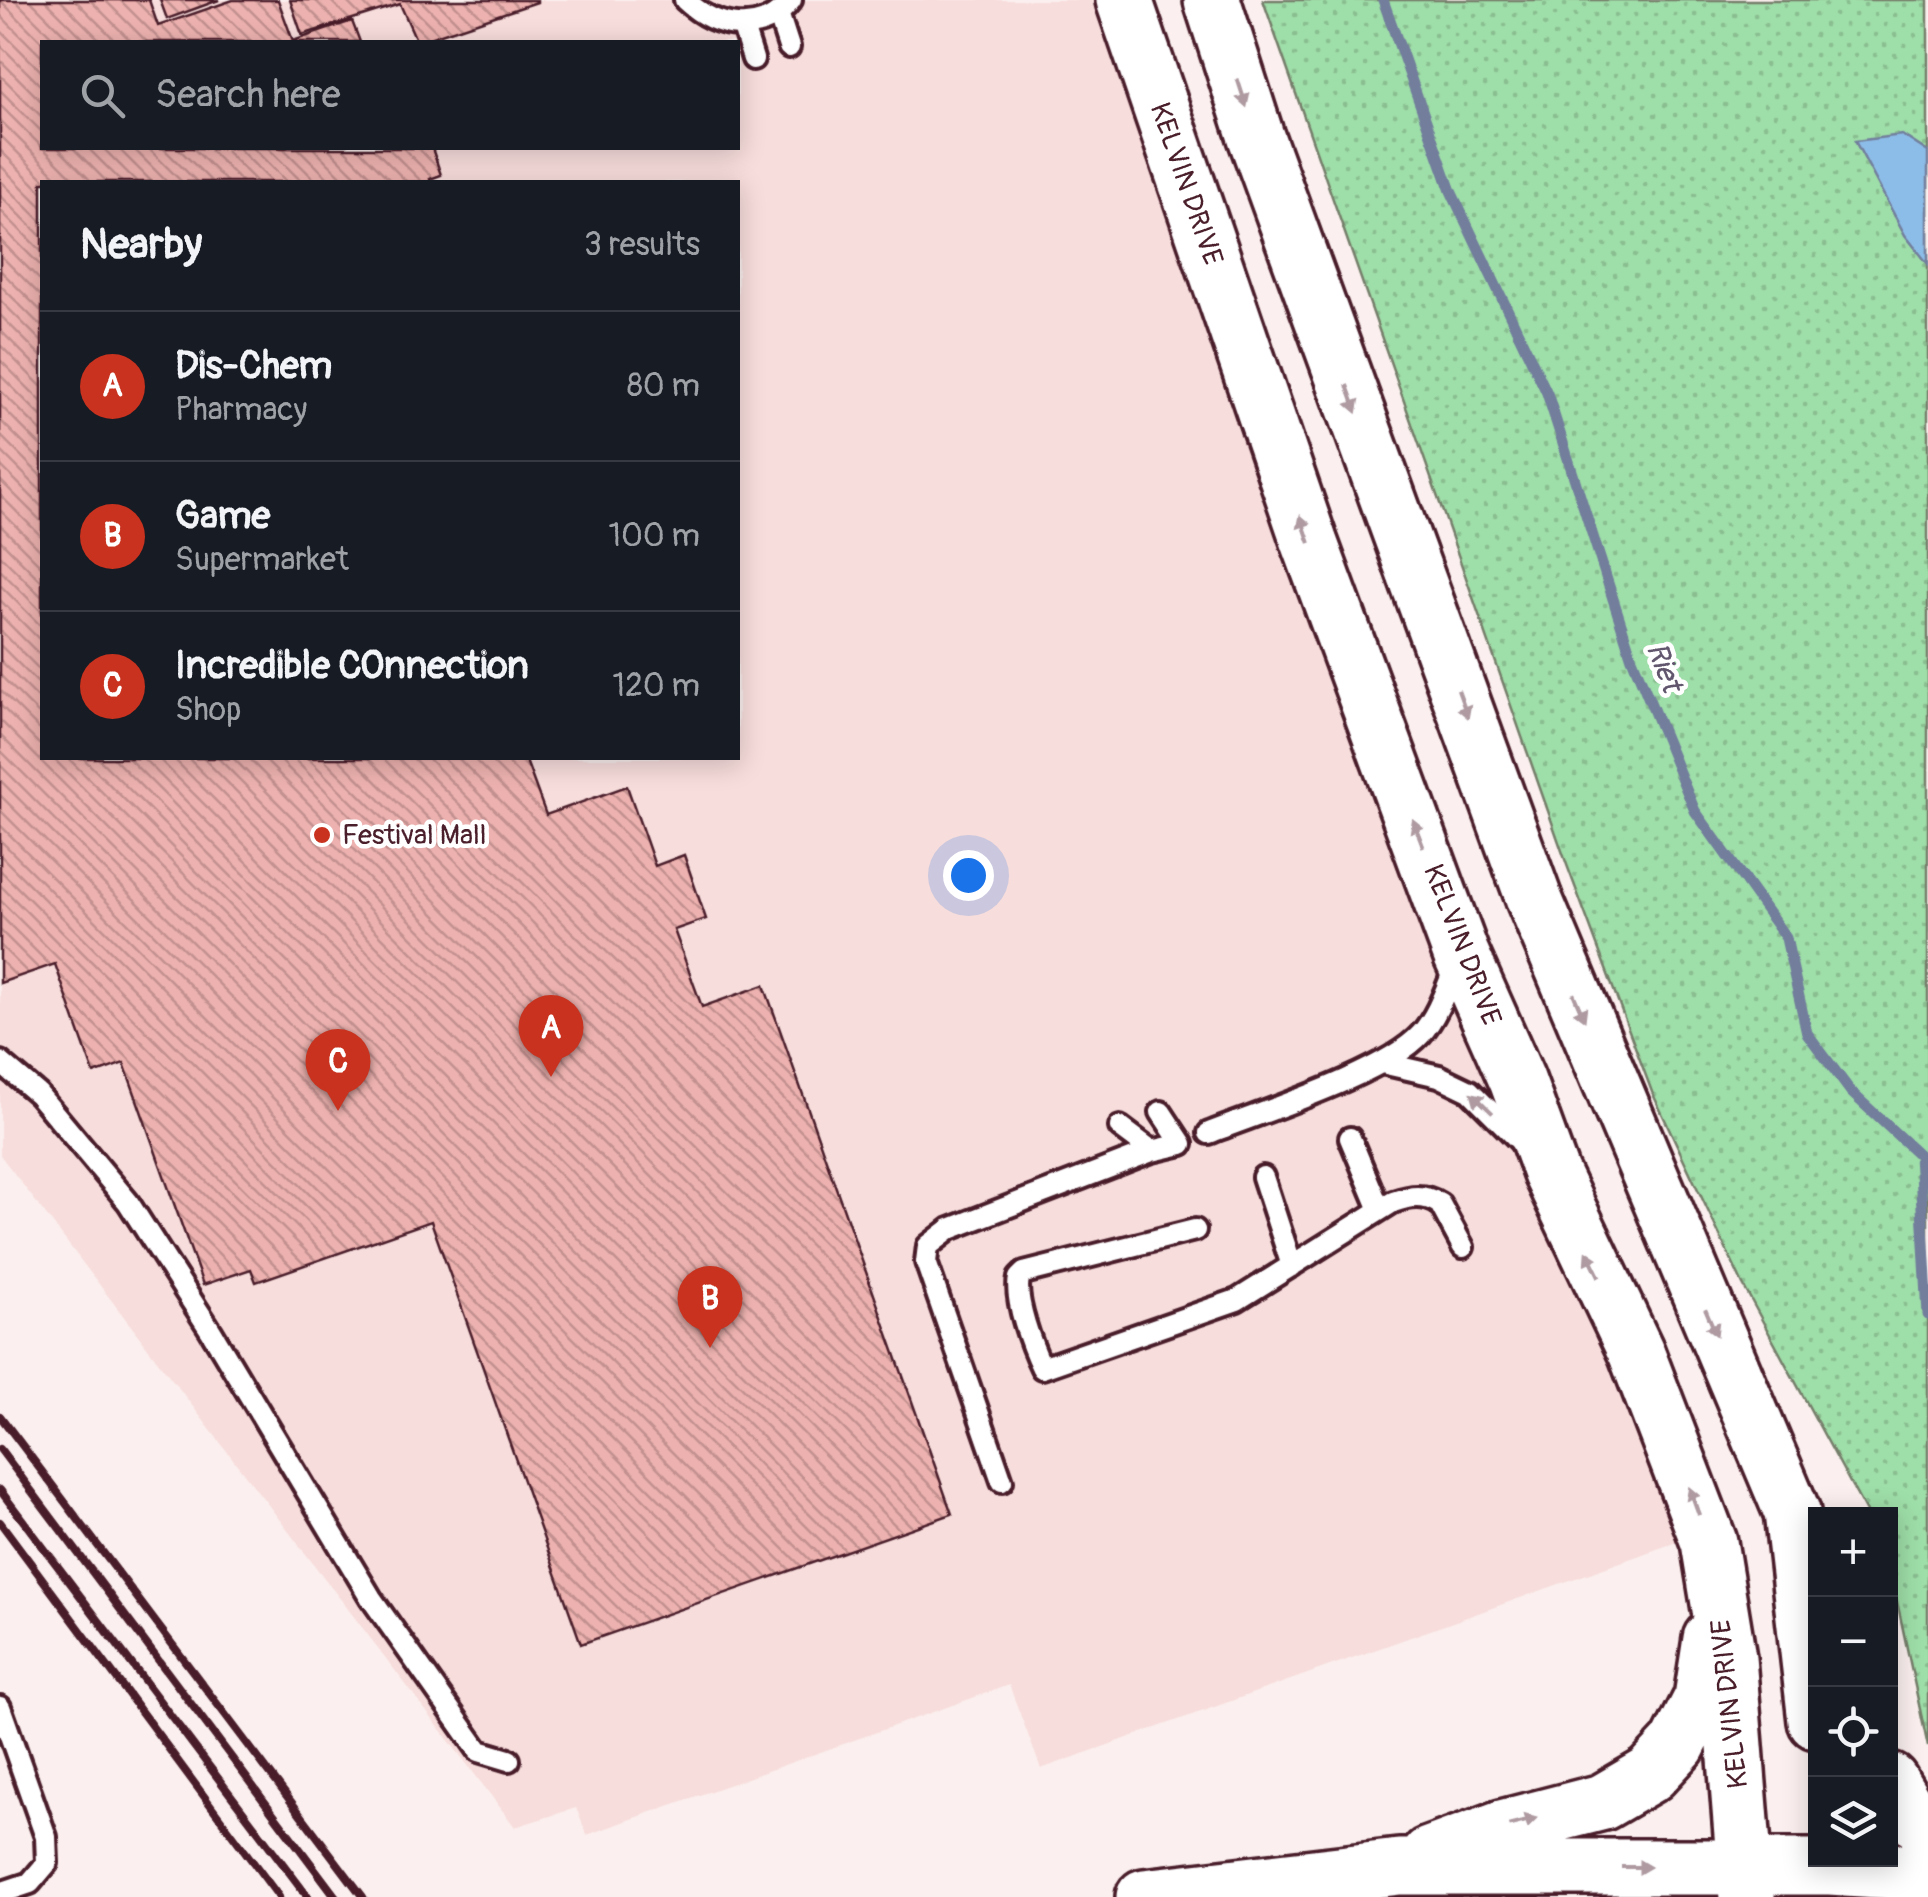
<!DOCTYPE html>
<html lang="en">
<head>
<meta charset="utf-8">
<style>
	body { margin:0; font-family:Pangolin,sans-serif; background:#20242c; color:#f1f3f6 }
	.controls { position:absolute; right:30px; bottom:30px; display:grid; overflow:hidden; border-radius:0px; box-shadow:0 5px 25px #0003 }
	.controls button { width:90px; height:90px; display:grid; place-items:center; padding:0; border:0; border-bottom:2px solid #363941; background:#171b24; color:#f1f3f6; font:50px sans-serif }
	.you { position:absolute; left:968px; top:875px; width:35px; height:35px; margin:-25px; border:8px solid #fff; border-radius:50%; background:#1a73e8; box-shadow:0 0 0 15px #1a73e833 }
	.badge { display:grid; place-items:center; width:65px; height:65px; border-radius:50%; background:#c8321e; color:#fff; font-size:32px; font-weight:700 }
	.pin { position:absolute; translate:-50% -82px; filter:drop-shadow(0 2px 5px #0008) }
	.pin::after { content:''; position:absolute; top:52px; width:35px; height:30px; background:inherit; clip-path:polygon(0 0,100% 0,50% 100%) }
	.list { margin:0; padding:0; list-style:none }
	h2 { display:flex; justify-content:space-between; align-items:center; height:130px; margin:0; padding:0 40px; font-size:42px }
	h2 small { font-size:32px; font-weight:400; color:#9ea1a6 }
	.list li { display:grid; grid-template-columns:65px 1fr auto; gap:30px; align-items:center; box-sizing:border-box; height:150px; padding:0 40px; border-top:2px solid #363941 }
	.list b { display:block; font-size:38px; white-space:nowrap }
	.list p { margin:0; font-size:32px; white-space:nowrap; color:#9ea1a6 }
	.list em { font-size:32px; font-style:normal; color:#9ea1a6 }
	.icon { flex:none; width:55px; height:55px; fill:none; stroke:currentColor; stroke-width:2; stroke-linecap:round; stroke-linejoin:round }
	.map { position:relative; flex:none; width:1928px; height:1897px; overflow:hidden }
	.search { position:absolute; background:#171b24; box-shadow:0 5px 25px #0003; left:40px; top:40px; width:700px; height:110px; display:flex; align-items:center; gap:25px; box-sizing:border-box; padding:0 35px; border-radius:0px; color:#9ea1a6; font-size:38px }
	.panel { position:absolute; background:#171b24; box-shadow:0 5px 25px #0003; left:40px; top:180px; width:700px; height:580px; border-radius:0px }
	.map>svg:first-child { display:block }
</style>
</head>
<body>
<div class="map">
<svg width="1928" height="1897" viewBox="0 0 1928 1897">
	<defs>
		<pattern id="grass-dots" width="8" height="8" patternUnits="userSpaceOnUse" patternTransform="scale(2.5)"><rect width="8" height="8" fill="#9edea8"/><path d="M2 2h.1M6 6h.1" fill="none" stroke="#8abe91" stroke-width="1.8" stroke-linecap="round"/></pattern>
		<pattern id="building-back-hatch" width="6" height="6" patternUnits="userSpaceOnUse" patternTransform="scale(2.5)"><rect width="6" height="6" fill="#edb2af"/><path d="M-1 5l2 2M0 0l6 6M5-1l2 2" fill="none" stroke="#c2908f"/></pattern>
	</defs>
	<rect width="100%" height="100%" fill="#fbf0ef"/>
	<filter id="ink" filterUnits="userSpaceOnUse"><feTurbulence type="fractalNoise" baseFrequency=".01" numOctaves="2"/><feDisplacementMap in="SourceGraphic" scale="20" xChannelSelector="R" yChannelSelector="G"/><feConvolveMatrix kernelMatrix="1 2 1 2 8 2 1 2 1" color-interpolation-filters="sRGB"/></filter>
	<g filter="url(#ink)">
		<path fill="#f7dddc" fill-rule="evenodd" d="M0 0H1094L1535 1202 1688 1538 1041 1769 1009 1685 587 1835 576 1808 515 1827 0 1155ZM42 42H738V148H42ZM42 182H738V758H42Z"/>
		<path fill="url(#grass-dots)" stroke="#747e6a" stroke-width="2.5" d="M1263 0H1928V1747L1891 1573 1890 1514H1867L1743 1285 1652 1092 1567 865Z"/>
		<path fill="#8cbde8" stroke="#727e9c" stroke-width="2.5" d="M1902 135 1928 152V264L1905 235 1855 141Z"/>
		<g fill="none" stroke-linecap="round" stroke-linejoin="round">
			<path stroke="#727e9c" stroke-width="11" d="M1383 0 1451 191 1547 393 1632 658 1695 811 1786 938 1807 1033 1851 1092 1919 1155 1928 1315"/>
		</g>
		<path fill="url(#building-back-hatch)" stroke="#4a1f2b" stroke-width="2.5" d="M0 0H149L158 26 233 0H278L293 41 352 21 360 42H42V148H432L441 175 430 179 431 182H42V758H525L546 815 627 786 655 866 684 855 706 919 674 930 702 1007 764 985 952 1514 581 1644 431 1221 256 1282 251 1269 203 1285 124 1063 94 1074 55 964 0 983Z
			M160 0H219L167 19Z
			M290 0H537V2L417 42 400 4 302 35Z"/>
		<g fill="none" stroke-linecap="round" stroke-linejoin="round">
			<defs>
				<path id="lane" d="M685 0C716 29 762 38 791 0
					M778 13 789 47
					M743 27 753 59
					M0 1062 38 1094 128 1202 211 1331 371 1598 479 1751 509 1760
					M1382 1063 1439 1076 1470 1091 1522 1143
					M1120 1127 1152 1151
					M1209 1133C1262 1112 1386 1073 1421 1034 1438 1015 1446 989 1456 965
					M1350 1138 1380 1210
					M1263 1177 1292 1266
					M1195 1230 1024 1273 1019 1278C1014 1300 1032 1347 1042 1368L1237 1300 1393 1202C1411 1196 1424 1194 1440 1204L1463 1247
					M1002 1481 926 1262 928 1246 950 1229 1152 1151 1182 1144 1161 1112
					M0 1707 46 1837 47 1863 30 1883 0 1893"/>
				<path id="secondary" d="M1124 0 1309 541 1461 954 1517 1080 1551 1173 1636 1352 1709 1542 1728 1658 1747 1897
					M1212 0 1256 137 1534 899 1792 1512 1816 1721
					M1890 1781 1905 1806 1928 1831
					M1429 1855 1502 1828 1603 1802 1651 1774 1678 1745 1702 1698 1711 1639
					M1144 1897 1399 1867H1830L1928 1873"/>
			</defs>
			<use href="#lane" stroke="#4a1f2b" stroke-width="28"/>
			<use href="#secondary" stroke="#4a1f2b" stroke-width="62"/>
			<use href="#lane" stroke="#fff" stroke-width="20"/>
			<use href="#secondary" stroke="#fff" stroke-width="55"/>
			<path stroke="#4a1f2b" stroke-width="8" d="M0 1416 363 1897
				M0 1449 336 1897
				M0 1490 308 1897
				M0 1522 279 1897"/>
		</g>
		<defs><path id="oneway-solid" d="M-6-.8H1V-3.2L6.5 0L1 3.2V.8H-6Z" transform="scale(2.5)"/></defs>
		<g fill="#ae9aa0">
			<use href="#oneway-solid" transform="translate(1242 93) rotate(72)"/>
			<use href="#oneway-solid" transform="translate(1352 399) rotate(70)"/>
			<use href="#oneway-solid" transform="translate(1305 529) rotate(-109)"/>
			<use href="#oneway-solid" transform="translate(1463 704) rotate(70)"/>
			<use href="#oneway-solid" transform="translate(1418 833) rotate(-111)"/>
			<use href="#oneway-solid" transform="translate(1579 1007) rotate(67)"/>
			<use href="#oneway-solid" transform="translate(1482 1103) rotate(-136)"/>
			<use href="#oneway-solid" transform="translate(1593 1264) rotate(-116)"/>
			<use href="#oneway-solid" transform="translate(1711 1322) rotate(67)"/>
			<use href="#oneway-solid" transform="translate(1694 1501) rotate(-110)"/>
			<use href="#oneway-solid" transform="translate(1523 1822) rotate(-14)"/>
			<use href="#oneway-solid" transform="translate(1636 1867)"/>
		</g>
	</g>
	<circle fill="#c8321e" stroke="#fff" stroke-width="4" cx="322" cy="835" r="10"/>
	<g text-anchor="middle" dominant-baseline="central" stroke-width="9" stroke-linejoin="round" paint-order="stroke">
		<g font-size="28" fill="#4a1f2b" stroke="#fff">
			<text transform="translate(1186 184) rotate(71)">KELVIN DRIVE</text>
			<text transform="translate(1462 945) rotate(69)">KELVIN DRIVE</text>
			<text transform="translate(1730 1704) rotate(-96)">KELVIN DRIVE</text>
		</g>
		<g font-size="28" fill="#4a1f2b" stroke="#fff" text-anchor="start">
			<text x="342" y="835">Festival Mall</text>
		</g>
		<g font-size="30" font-style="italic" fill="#61566d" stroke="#fff">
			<text transform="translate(1664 667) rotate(69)">Riet</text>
		</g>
	</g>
</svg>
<div class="controls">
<button>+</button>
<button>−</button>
<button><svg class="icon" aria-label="locate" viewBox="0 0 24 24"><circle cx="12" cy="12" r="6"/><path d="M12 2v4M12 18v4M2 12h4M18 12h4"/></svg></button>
<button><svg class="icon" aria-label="layers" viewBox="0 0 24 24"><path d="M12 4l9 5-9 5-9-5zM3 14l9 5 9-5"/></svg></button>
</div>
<div class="you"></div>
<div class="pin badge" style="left:551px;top:1077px">A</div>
<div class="pin badge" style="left:710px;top:1348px">B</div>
<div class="pin badge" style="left:338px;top:1111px">C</div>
<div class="search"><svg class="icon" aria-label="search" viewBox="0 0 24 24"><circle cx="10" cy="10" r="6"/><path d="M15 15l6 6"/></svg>Search here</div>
<section class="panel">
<h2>Nearby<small>3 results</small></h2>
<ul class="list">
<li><span class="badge">A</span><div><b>Dis-Chem</b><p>Pharmacy</p></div><em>80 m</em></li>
<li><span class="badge">B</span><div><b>Game</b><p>Supermarket</p></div><em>100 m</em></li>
<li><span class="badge">C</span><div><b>Incredible COnnection</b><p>Shop</p></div><em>120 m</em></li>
</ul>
</section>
</div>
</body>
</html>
